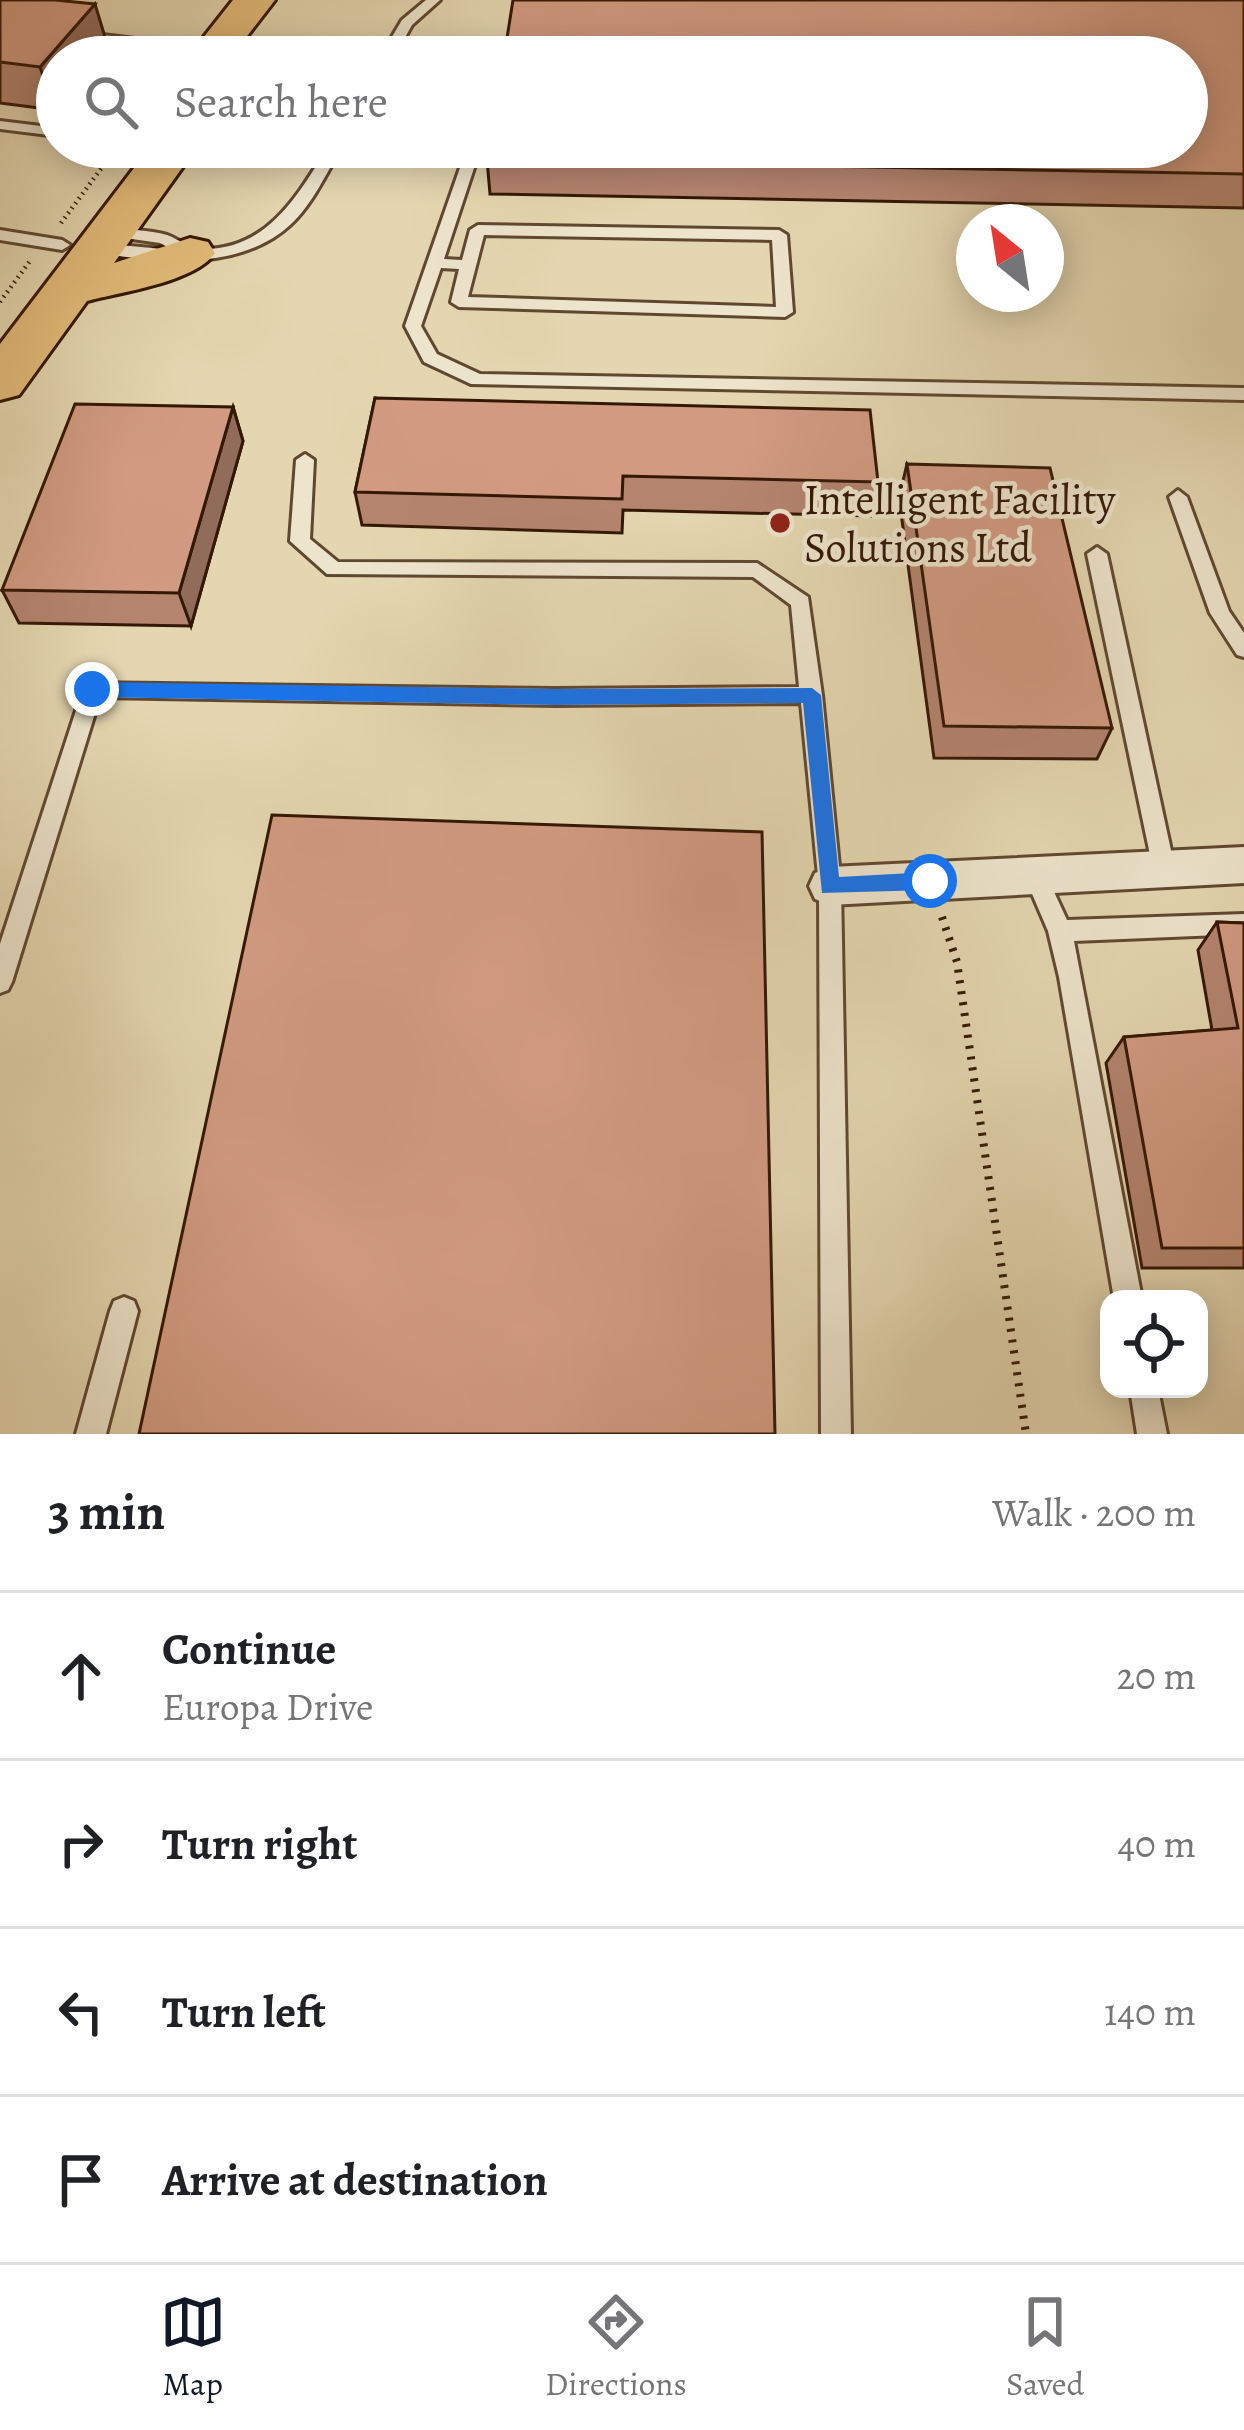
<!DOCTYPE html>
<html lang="en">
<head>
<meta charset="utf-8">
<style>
	body { margin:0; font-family:Alegreya,serif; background:#f2f2f2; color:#202124 }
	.controls { position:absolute; right:36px; bottom:36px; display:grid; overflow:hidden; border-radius:24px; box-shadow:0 6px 30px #0003 }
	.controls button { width:108px; height:108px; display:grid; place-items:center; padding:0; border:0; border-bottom:3px solid #e0e0e0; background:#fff; color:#202124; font:60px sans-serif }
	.compass { position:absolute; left:956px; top:204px; width:108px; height:108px; border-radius:50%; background:#fff; box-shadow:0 6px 30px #0003; rotate:330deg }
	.stop { position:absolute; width:36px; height:36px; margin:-27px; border:9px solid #1a73e8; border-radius:50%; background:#fff }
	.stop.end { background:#1a73e8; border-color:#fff; box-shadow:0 3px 12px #0008 }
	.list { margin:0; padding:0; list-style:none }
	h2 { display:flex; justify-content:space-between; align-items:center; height:156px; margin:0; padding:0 48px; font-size:51px }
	h2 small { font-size:39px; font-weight:400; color:#757577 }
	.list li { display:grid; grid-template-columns:78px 1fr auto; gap:36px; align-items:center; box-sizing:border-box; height:168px; padding:0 48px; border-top:3px solid #e0e0e0 }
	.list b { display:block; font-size:45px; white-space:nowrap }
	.list p { margin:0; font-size:39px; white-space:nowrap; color:#757577 }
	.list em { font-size:39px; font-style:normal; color:#757577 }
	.icon { flex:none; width:66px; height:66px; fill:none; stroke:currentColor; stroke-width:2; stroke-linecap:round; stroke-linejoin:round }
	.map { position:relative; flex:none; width:1244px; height:1434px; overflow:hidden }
	.search { position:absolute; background:#fff; box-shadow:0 6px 30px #0003; left:36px; right:36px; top:36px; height:132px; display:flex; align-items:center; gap:30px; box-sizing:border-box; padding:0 42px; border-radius:66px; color:#757577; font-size:45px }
	.sheet { height:828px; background:#fff }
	nav { display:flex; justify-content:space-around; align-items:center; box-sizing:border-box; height:168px; border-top:3px solid #e0e0e0; background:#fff; font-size:33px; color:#757577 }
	nav a { display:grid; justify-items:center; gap:6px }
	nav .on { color:#111827 }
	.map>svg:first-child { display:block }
</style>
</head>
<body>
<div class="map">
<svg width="1244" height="1434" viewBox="0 0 1244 1434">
	<rect width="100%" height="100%" fill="#e4d6b0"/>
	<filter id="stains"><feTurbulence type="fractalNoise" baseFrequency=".00167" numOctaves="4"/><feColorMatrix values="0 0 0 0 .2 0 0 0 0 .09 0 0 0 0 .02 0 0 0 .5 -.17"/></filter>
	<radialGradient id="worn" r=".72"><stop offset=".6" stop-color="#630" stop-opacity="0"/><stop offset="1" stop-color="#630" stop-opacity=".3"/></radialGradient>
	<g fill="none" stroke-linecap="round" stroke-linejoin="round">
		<defs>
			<path id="service" d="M426 0H440L412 25 394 57H380L402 20Z
				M78 32 242 52 249 56 217 57 73 39V33Z
				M0 121 57 128V136L0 129Z
				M328 147H342C326 173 313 204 290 225 240 271 155 264 92 251L90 248 98 243 173 250 160 243 104 235 102 232 110 227C128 230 149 230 167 235 179 239 189 249 201 249 267 251 298 195 328 147Z
				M462 147H476V162L444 259 462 260 470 230 478 225 779 230 787 235 793 312 785 317 459 307 451 302 459 269 441 268 421 326 437 354 480 374 1244 388V400L471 384 424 362 405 326 462 162ZM484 235 772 240 776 307 468 297Z
				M0 230 62 240 70 245 62 250 0 240Z
				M305 454 314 460 310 539 338 562 757 563 808 597 822 695 841 886 851 1434H821L819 886 801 703 555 705 100 697 12 982 8 990 0 993V944L85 683 555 689 799 687 791 605 753 577 327 574 290 541 296 460Z
				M1178 490 1187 497 1229 611 1244 633V657L1237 655 1210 613 1169 497Z
				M1097 547 1107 554 1175 869 1172 876 1164 879 1156 876 1153 869 1087 554Z
				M1035 865 1043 868 1067 920 1244 914V934L1074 941 1142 1299H1114L1059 977 1048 931 1024 875 1027 868Z
				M124 1297 134 1301 138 1311 106 1434H76L110 1311 114 1301Z
				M1130 1389H1158L1167 1434H1137Z"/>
			<path id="minor" d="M1244 847V883L830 905 815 899 809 886 815 873 830 867Z"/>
			<path id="trunk" d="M233 0H275L231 57H188Z
				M150 147H197L114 263 190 238 208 242 215 253C195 282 121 292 87 301L19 395 0 400V344Z"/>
		</defs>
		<use href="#service" stroke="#604830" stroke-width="6"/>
		<use href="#minor" stroke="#604830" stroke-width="6"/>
		<use href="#trunk" stroke="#341806" stroke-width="6"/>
		<path stroke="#341806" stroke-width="4.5" stroke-dasharray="1.5 4.5" stroke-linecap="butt" d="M61 223 117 147
			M0 302 30 261"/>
		<path stroke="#341806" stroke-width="8" stroke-dasharray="3 8" stroke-linecap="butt" d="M942 917 957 962 1026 1434"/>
		<use href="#service" fill="#ede4cc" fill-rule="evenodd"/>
		<use href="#minor" fill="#ede4cc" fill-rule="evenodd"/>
		<use href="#trunk" fill="#e2bb78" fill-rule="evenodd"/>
	</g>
	<path fill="#b4846f" stroke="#341806" stroke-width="3" d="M0 0 108 47 99 57H57L55 110 0 103Z
		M1244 0V208L490 194 487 160Z
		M375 398 878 482 871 516 623 510 622 533 362 525 355 492Z
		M233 407 243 441 191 626 19 623 2 590Z
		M907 464 1112 728 1097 759 934 758 899 498Z
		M1217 922 1244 923V1268H1142L1106 1063 1124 1037 1212 1030 1198 950Z"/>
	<path fill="#926c5a" stroke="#341806" stroke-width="3" d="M95 4 108 47 99 57H57V108L55 110 40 67Z
		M233 407 243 441 191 626 179 593Z"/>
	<path fill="#d19a81" stroke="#341806" stroke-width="3" d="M0 0H55L95 4 40 67 0 62Z
		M513 0H1244V174L487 160 489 147H1187V57H504Z
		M375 398 870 410 878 482 623 476 622 499 355 492Z
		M75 404 233 407 179 593 2 590Z
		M907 464 1050 468 1112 728 944 726Z
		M272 815 762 832 775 1434H139Z
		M1217 922 1244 923V1248H1162L1124 1037 1238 1028Z"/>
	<path fill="#1a73e8" d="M92 682 555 689 812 688 821 695 839 877 930 872 940 881 930 890 822 893 803 703 555 705 92 697 83 689Z"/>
	<circle fill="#8f2418" stroke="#ede4cc" stroke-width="4.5" cx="780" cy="523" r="12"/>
	<g text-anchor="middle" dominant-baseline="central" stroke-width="9" stroke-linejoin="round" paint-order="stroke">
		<g font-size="42" fill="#341806" stroke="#ede4cc" text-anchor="start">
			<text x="804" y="499">Intelligent Facility<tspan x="804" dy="48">Solutions Ltd</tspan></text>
		</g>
	</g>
	<rect width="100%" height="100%" filter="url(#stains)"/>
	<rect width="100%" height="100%" fill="url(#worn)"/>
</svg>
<div class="controls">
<button><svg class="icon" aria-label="locate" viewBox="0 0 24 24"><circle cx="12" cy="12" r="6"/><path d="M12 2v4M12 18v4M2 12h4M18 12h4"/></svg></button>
</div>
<svg class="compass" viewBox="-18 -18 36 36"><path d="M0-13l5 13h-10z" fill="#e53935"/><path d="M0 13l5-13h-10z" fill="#757577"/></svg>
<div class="stop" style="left:930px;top:881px"></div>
<div class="stop end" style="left:92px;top:689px"></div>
<div class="search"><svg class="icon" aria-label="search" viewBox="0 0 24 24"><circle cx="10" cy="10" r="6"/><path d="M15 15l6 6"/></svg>Search here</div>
</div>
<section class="sheet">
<h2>3 min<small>Walk · 200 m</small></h2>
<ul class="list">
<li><svg class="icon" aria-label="ahead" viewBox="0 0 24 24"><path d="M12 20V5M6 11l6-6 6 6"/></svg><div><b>Continue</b><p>Europa Drive</p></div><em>20 m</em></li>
<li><svg class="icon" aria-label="right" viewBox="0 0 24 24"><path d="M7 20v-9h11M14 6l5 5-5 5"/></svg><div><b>Turn right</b></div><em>40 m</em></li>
<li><svg class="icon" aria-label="left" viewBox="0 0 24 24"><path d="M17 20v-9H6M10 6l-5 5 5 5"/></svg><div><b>Turn left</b></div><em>140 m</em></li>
<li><svg class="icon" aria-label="arrive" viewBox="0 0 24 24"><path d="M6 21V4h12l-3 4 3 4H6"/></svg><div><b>Arrive at destination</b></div></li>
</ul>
</section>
<nav>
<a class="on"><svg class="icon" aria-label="map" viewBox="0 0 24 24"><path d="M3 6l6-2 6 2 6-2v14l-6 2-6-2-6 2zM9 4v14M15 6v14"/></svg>Map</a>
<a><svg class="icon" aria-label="directions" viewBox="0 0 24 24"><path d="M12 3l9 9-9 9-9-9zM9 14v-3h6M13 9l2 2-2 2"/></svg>Directions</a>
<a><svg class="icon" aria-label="saved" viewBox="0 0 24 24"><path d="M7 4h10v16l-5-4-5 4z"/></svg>Saved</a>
</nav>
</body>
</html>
